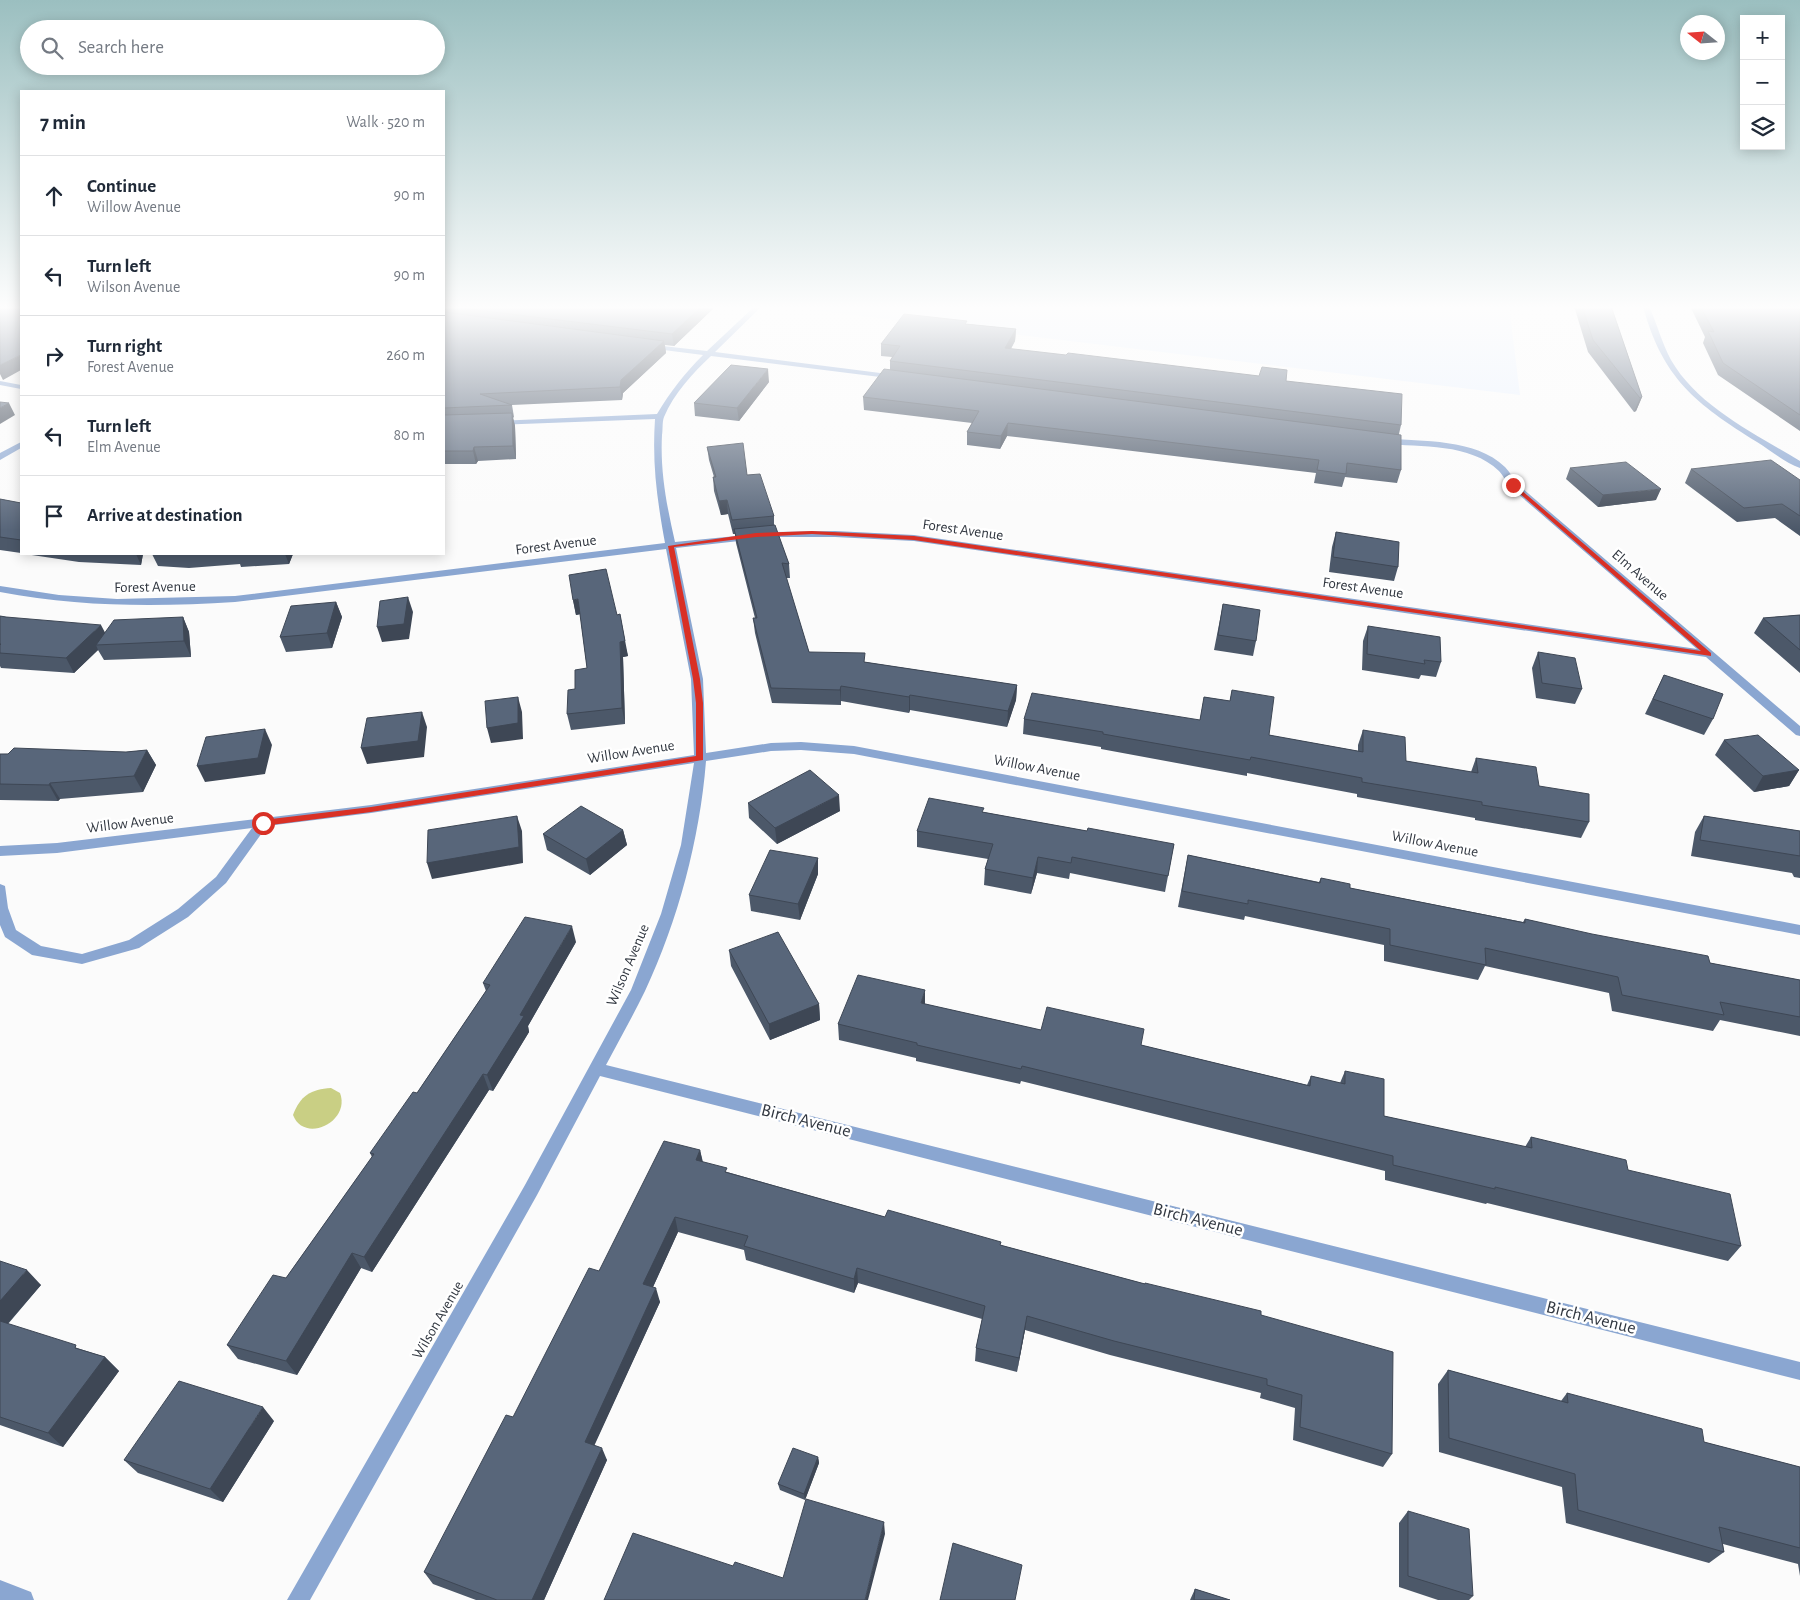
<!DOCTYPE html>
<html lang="en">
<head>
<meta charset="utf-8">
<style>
	body { margin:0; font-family:"Alegreya Sans",sans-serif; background:#f6f6f7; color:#1f2937 }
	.controls { position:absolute; right:15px; top:15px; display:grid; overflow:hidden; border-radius:0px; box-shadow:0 2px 12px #0003 }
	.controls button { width:45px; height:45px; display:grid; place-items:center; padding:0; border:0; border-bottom:1px solid #e0e1e3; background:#fff; color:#1f2937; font:25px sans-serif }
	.compass { position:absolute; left:1680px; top:15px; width:45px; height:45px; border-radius:50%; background:#fff; box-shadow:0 2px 12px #0003; rotate:287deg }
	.stop { position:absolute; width:15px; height:15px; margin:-11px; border:4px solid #d93025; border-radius:50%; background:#fff }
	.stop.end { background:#d93025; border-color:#fff; box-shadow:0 1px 5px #0008 }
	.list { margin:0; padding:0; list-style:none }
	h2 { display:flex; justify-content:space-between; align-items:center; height:65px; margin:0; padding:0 20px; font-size:21px }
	h2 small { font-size:16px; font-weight:400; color:#747a83 }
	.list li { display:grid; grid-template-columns:32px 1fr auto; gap:15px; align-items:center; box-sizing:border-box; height:80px; padding:0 20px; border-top:1px solid #e0e1e3 }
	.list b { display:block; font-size:19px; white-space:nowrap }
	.list p { margin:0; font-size:16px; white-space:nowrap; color:#747a83 }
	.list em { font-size:16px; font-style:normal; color:#747a83 }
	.icon { flex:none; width:28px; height:28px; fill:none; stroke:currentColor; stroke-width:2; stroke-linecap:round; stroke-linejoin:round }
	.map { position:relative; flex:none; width:1800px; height:1600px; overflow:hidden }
	.search { position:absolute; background:#fff; box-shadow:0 2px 12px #0003; left:20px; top:20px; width:425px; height:55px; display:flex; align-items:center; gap:12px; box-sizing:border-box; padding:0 18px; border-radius:28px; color:#747a83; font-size:19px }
	.panel { position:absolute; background:#fff; box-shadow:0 2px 12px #0003; left:20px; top:90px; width:425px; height:465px; border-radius:0px }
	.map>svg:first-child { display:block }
</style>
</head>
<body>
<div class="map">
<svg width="1800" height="1600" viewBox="0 0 1800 1600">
	<rect width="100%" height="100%" fill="#fbfbfb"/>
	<path fill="#eaf2fe" d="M778 306H1509L1520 395Z"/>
	<path fill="#c9cf84" d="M331 1088 340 1093C351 1122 304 1144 293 1115 300 1096 311 1089 331 1088Z"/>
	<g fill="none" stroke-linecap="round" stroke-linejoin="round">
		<path fill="#8aa6d1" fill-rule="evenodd" d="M755 306H762L715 352 896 375 900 377 896 379 711 356C693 373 674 393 664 417 662 422 663 430 662 435 660 472 667 507 675 542L776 532 835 531 914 535 1697 649 1510 487C1506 482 1503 475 1499 471 1470 443 1421 447 1384 444L1380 441 1384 438C1423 442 1475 438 1505 467 1510 472 1513 478 1516 483L1800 726V736L1796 735 1706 657 914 541 835 537H776L676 548 703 679 706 753 771 743 801 742 854 746 1800 925V935L854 754 801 750 771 751 706 761C700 838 678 921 645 991 633 1016 619 1040 606 1065L1800 1362V1380L600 1076 537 1195 310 1600H287L525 1185 631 990 661 914 681 845 694 763 371 813 267 826 226 883 188 917 139 948 82 964 32 955 5 937 0 925V884L5 886 8 908 16 930 41 946 82 954 129 940 178 909 216 877 252 828 57 853 0 856V846L57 843 371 805 694 755 691 679 666 549 235 602C156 607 78 607 0 592V586L59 595 117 599 235 596 665 543C657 499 652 464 655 419L498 425 494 423 498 421 657 414C670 392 685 373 703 355L648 348H645V344L707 351Z
			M1643 306H1649C1657 324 1662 343 1671 360 1698 407 1756 434 1800 461V468C1785 463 1770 450 1757 442 1696 404 1662 378 1643 306Z
			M0 381 21 385V389L0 385Z
			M21 442V448L0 460V453Z
			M0 1580 31 1592 34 1600H0Z"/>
	</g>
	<path fill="#4c5869" d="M444 306H716L674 346 665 345 666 353 623 393 622 400 512 405 514 417 513 418 515 426 516 459 478 461 476 464H444Z
		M1574 306H1611L1642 397 1636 411 1634 412 1588 352Z
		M1690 306H1800V431L1718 375 1703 343 1705 337Z
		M967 324 1016 329 1015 341 1011 349 1286 381 1401 425 1399 434 1401 470 1397 483 1345 477 1342 487 1314 483 1316 473 1007 436 1000 449 967 445V432L972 423 864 410 863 397 890 370V361L892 357 881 356V344Z
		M769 382 739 421 695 416 694 403Z
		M707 447 747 475 774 516V525L789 564 790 578H786L809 652 865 662 1017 685 1016 700 1007 727 910 710 909 713 841 701V705L772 703 755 633 753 618H755L736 543 735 534H733L728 514 721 515 714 491 713 477H714L709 460Z
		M1570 468 1656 500 1598 507 1566 479Z
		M1691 469 1800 480V536L1775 518 1737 522 1685 483Z
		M0 499 21 503V553L0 550Z
		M1336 532 1398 567 1394 581 1329 572 1332 547Z
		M25 554H143L141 565 79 562Z
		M152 554H293L289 564 241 567 240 564 189 568 158 566Z
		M573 600 617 615 628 656 623 657 625 724 571 730 567 714 575 689 587 668 580 614 576 615Z
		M336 602 342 617 332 648 286 652 280 637Z
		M1223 604 1256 641 1253 656 1214 650Z
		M1800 615V673L1754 633 1763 618Z
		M0 616 105 633 183 617 189 632 191 657 104 660 98 650 74 673 1 668 0 666Z
		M1368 626 1441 662 1436 677 1421 675 1419 679 1362 670 1363 641Z
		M1538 652 1582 689 1575 704 1536 698 1532 668Z
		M1664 675 1713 719 1704 735 1645 714Z
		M1232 690 1269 735 1358 751V745L1363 730 1406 761 1471 772 1476 758 1539 786 1589 822 1581 838 1475 820V818L1357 797V794L1247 773V776L1101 749V747L1023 734 1024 719 1200 720 1204 697 1230 701Z
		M1724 740 1799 770 1789 786 1754 792 1715 755Z
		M147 750 156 765 143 792 60 799 58 801 0 800V754L126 752Z
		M748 803 840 811 777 844 749 818Z
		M983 812 1087 831 1174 844 1165 892 1070 873 1069 879 1037 873 1031 894 984 885 985 869 988 859 917 847V831Z
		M1704 816 1800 831V878L1794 877 1792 873 1691 856 1695 832Z
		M623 830 627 845 590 875 547 850 543 834Z
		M1188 855 1319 882 1321 878 1350 888 1523 922 1525 919 1710 963 1800 980V1036L1720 1020 1713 1031 1612 1011 1609 993 1485 966 1478 980 1384 961V945L1245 916 1244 920 1178 907Z
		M818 858V874L800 920 751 911 749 895Z
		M576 942 528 1026 529 1032 493 1091 489 1090 372 1272 361 1268 297 1375 238 1359 227 1345 286 1278 372 1157 370 1153 417 1093 486 991 483 983Z
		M729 950 819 1004 820 1020 770 1040 731 966Z
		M925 1004 1041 1030 1141 1045 1307 1085 1311 1076 1340 1083 1345 1071 1384 1116 1525 1147 1531 1137 1628 1170 1741 1246 1728 1261 1487 1203 1486 1204 1385 1180V1171L1021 1081 1020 1084 916 1061V1058L839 1040 838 1024Z
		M700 1150 703 1162 727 1172 885 1217 1000 1245 1261 1315 1392 1454 1383 1467 1293 1440 1295 1408 1260 1398 1261 1393 1110 1355 1025 1330 1017 1372 975 1361 976 1348 982 1319 858 1283 854 1293 746 1260 744 1250 678 1232 653 1287 660 1302 594 1445 607 1460 544 1600H476L433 1584 424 1572 599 1271Z
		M0 1261 41 1285 8 1324 80 1349 105 1357 119 1371 63 1447 0 1425Z
		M1448 1370 1561 1401 1567 1393 1704 1442 1800 1467V1576L1798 1564 1723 1544 1724 1552 1709 1563 1566 1523 1562 1487 1439 1452 1438 1384Z
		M274 1421 223 1502 138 1473 124 1460Z
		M818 1457 819 1463 805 1500 780 1490 778 1484Z
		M1408 1511 1473 1596 1469 1600H1438L1399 1587V1523Z
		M1195 1589 1230 1600H1190Z"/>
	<path fill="#3e4755" d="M702 306H716L674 346 672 334Z
		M1016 329 1015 341 1004 360 1005 348Z
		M664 341 666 353 623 393 622 400 620 387 621 380Z
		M21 355V370L3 380 0 374V365Z
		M768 369 769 382 739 421 737 408Z
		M1642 397 1636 411 1634 412 1640 398Z
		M9 403 15 415 0 424V408Z
		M512 413 515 426 516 459 513 446Z
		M1008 423 1007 436 1000 449 1001 436Z
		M474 447 478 461 476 464 473 451Z
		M1661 489 1656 500 1598 507 1603 495Z
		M727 500 728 514 721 515 719 501Z
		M136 554H143L141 565Z
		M285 554H293L289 564Z
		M408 597 413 612 409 639 382 642 377 627Z
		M578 599 581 614 576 615 573 600Z
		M336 602 342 617 332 648 327 633Z
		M620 614 628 656 623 657 625 724 622 708Z
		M183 617 189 632 191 657 184 641Z
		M101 625 109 640 96 645 98 650 74 673 66 658Z
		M1017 685 1016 700 1007 727 1008 711Z
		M841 686V705L840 690Z
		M910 695V710L909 713V697Z
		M518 697 522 712 523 739 491 743 487 728Z
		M422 712 427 727 424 757 367 764 361 748Z
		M265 729 272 745 265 774 205 782 197 766Z
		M147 750 156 765 143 792 134 776Z
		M1799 770 1789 786 1754 792 1763 776Z
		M50 783 60 799 58 801 49 785Z
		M839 795 840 811 777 844 775 828Z
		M517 816 522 831 523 863 432 879 427 863Z
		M623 830 627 845 590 875 586 859Z
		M1038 857 1037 873 1031 894 1033 878Z
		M818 858V874L800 920 798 904Z
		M572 926 576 942 528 1026 529 1032 493 1091 487 1075 520 1015Z
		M925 990V1006L921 1003Z
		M819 1004 820 1020 770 1040 769 1024Z
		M483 1074 489 1090 372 1272 364 1257Z
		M700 1150 703 1165 696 1160Z
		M675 1217 678 1232 648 1298 643 1284Z
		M352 1253 361 1268 297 1375 286 1361Z
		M857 1268 858 1283 854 1293V1279Z
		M27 1270 41 1285 1 1331 0 1330V1301Z
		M656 1288 660 1302 590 1455 585 1442Z
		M1027 1316 1025 1330 1017 1372 1019 1358Z
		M105 1357 119 1371 63 1447 48 1433Z
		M263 1407 274 1421 223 1502 210 1489Z
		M602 1448 607 1460 544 1600H532Z
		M818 1457 819 1463 805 1500 804 1494Z
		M884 1522 885 1534 868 1600H865Z"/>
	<path fill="#58667a" stroke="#3e4755" d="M0 306H21V355L0 365Z
		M445 306H702L672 334Z
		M1582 306H1611L1642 397 1640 398 1593 340Z
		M1700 306H1800V415L1723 363 1708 331 1714 332Z
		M444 312 664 341 621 380 620 387 480 394 512 405 444 408Z
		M904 314 967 321 965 324 1016 329 1005 348 1066 355 1068 353 1259 376 1262 367 1287 370 1286 381 1402 394 1401 425 890 361 900 346 881 344Z
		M731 365 768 369 737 408 694 403Z
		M884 369 1401 435V470L1347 463 1346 474 1317 470 1319 460 1008 423 1001 436 967 432 979 411 863 397Z
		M0 402 9 403 0 408Z
		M512 413 513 446 474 447 473 451H444V415Z
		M743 443 747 475 760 474 774 516 732 520 727 500 719 501 713 477H716L707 447Z
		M1771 460 1800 480V516L1782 504 1744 508 1691 469Z
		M1626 462 1661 489 1603 495 1570 468Z
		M0 499 21 503V540L0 537Z
		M775 525 789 564 782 563 809 652 865 653 864 662 1017 685 1008 711 910 695 909 697 841 686 840 690 771 688 753 618H757L734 529Z
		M1336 532 1399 542 1398 567 1333 557Z
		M606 569 617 615 620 614 625 641 620 642 622 708 567 714 568 690 575 689V670L587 668 578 599 573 600 569 575Z
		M408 597 404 624 377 627 380 601Z
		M336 602 327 633 280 637 291 606Z
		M1223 604 1260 610 1256 641 1218 635Z
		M1800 615V650L1763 618Z
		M0 616 6 617 101 625 66 658 0 653V645L1 644H0Z
		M183 617 184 641 96 645 114 620Z
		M1368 626 1440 637 1441 662 1424 660 1425 664 1367 654Z
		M1538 652 1575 658 1582 689 1542 683Z
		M1664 675 1723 694 1713 719 1653 699Z
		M1232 690 1274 697 1269 735 1363 752V730L1405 737 1406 761 1478 773 1476 758 1536 767 1539 786 1589 794V822L1482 805V802L1362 782V778L1251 757 1250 760 1103 734V732L1024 719 1032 693 1200 720 1204 697 1230 701Z
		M518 697V723L487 728 485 701Z
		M422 712 418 741 361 748 367 718Z
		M265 729 258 758 197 766 206 737Z
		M1758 735 1799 770 1763 776 1724 740Z
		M14 748 126 752 147 750 134 776 50 783 49 785 0 784V754H8Z
		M810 770 839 795 775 828 748 803Z
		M929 798 984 808 982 812 1087 831 1088 828 1174 844 1168 876 1072 857 1071 863 1038 857 1033 878 985 869 993 844 917 831Z
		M581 806 623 830 586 859 543 834Z
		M517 816 519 847 427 863 428 830Z
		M1704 816 1800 831V856L1700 840Z
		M770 850 818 858 798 904 749 895Z
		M1188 855 1320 883 1321 878 1350 884V888L1525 923V919L1592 934 1708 956 1710 963 1800 980V1017L1720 1002 1724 1015 1622 995 1618 977 1485 948 1486 965 1390 945V929L1248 900V904L1182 891Z
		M525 917 572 926 520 1015 524 1016 487 1075 483 1074 364 1257 352 1253 286 1361 227 1345 273 1275 286 1278 374 1154 370 1153 413 1092 417 1093 490 985 483 983Z
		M778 932 819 1004 769 1024 729 950Z
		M858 975 925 990 921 1003 1041 1030 1047 1007 1144 1029 1141 1045 1310 1086 1311 1076 1345 1084V1071L1384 1079V1116L1532 1148 1531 1137 1626 1160 1628 1170 1730 1194 1741 1246 1495 1187V1189L1393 1165V1156L1022 1066 1021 1069 917 1045V1043L838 1024Z
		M664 1141 700 1150 696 1160 727 1168 725 1172 885 1217 888 1210 1001 1242 1000 1245 1145 1284V1283L1261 1311V1315L1393 1352 1392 1454 1300 1427 1302 1395 1267 1385V1379L1114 1341 1027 1316 1019 1358 976 1348 985 1306 857 1268 854 1279 744 1246 748 1236 675 1217 643 1284 656 1288 585 1442 602 1448 532 1600H497L424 1572 506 1415 513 1417 589 1268 599 1271Z
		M0 1261 27 1270 0 1301Z
		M0 1321 76 1345 75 1348 105 1357 48 1433 0 1417Z
		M1448 1370 1568 1403 1567 1393 1702 1429 1704 1442 1800 1467V1548L1719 1527 1724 1552 1578 1510 1575 1474 1449 1438Z
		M179 1381 263 1407 210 1489 124 1460Z
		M793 1448 818 1457 804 1494 778 1484Z
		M806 1499 884 1522 865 1600H604L633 1533 733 1566 735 1562 783 1578Z
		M1408 1511 1469 1529 1473 1596 1408 1576Z
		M953 1543 1022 1565 1015 1600H940Z
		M1195 1589 1230 1600H1194Z"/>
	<linearGradient id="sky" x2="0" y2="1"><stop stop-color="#9bbfc0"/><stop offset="0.58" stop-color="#fdfdfd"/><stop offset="1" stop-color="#fdfdfd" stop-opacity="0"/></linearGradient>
	<rect width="1800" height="530" fill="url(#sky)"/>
	<path fill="#d93025" d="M1513 483 1711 653V656L914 540 812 534 756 537 674 547 700 679 703 703V760L371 812 263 826 259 823 263 820 371 807 696 756V703L693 679 668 546 756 533 812 531 914 536 1701 651 1511 486Z"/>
	<g text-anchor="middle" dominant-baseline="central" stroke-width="5" stroke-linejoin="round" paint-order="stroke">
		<g font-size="15" fill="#313740" stroke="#fff">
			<text transform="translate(963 530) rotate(8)">Forest Avenue</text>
			<text transform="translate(556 545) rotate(-7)">Forest Avenue</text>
			<text transform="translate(1640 575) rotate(41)">Elm Avenue</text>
			<text transform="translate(155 587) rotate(-1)">Forest Avenue</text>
			<text transform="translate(1363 588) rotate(8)">Forest Avenue</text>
			<text transform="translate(631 752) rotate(-9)">Willow Avenue</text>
			<text transform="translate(1037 768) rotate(11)">Willow Avenue</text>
			<text transform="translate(130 823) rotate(-7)">Willow Avenue</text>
			<text transform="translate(1435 844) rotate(11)">Willow Avenue</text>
			<text transform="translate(628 965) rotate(-67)">Wilson Avenue</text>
			<text transform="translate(438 1320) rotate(-60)">Wilson Avenue</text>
		</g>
		<g font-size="18" fill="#313740" stroke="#fff">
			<text transform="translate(806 1121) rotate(14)">Birch Avenue</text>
			<text transform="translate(1198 1220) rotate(14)">Birch Avenue</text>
			<text transform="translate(1591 1318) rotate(14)">Birch Avenue</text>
		</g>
	</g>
</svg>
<div class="controls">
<button>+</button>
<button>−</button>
<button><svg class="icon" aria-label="layers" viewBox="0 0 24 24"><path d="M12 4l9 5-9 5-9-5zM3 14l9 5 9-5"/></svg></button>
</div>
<svg class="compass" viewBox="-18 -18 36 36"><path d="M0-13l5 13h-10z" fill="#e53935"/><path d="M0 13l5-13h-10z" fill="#747a83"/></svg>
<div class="stop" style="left:263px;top:823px"></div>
<div class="stop end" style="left:1513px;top:485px"></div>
<div class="search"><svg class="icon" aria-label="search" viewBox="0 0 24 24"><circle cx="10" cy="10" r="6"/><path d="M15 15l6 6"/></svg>Search here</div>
<section class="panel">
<h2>7 min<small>Walk · 520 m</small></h2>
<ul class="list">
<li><svg class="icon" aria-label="ahead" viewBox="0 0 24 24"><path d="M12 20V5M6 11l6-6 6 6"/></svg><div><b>Continue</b><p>Willow Avenue</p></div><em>90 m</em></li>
<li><svg class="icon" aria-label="left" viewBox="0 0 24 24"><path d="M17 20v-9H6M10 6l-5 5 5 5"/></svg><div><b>Turn left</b><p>Wilson Avenue</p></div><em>90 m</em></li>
<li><svg class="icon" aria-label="right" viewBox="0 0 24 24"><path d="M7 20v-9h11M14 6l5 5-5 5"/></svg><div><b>Turn right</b><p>Forest Avenue</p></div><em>260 m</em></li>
<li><svg class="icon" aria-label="left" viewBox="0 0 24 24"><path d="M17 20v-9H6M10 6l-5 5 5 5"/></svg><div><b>Turn left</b><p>Elm Avenue</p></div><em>80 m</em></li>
<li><svg class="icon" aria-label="arrive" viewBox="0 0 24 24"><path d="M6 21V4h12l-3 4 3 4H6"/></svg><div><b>Arrive at destination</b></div></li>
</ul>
</section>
</div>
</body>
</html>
